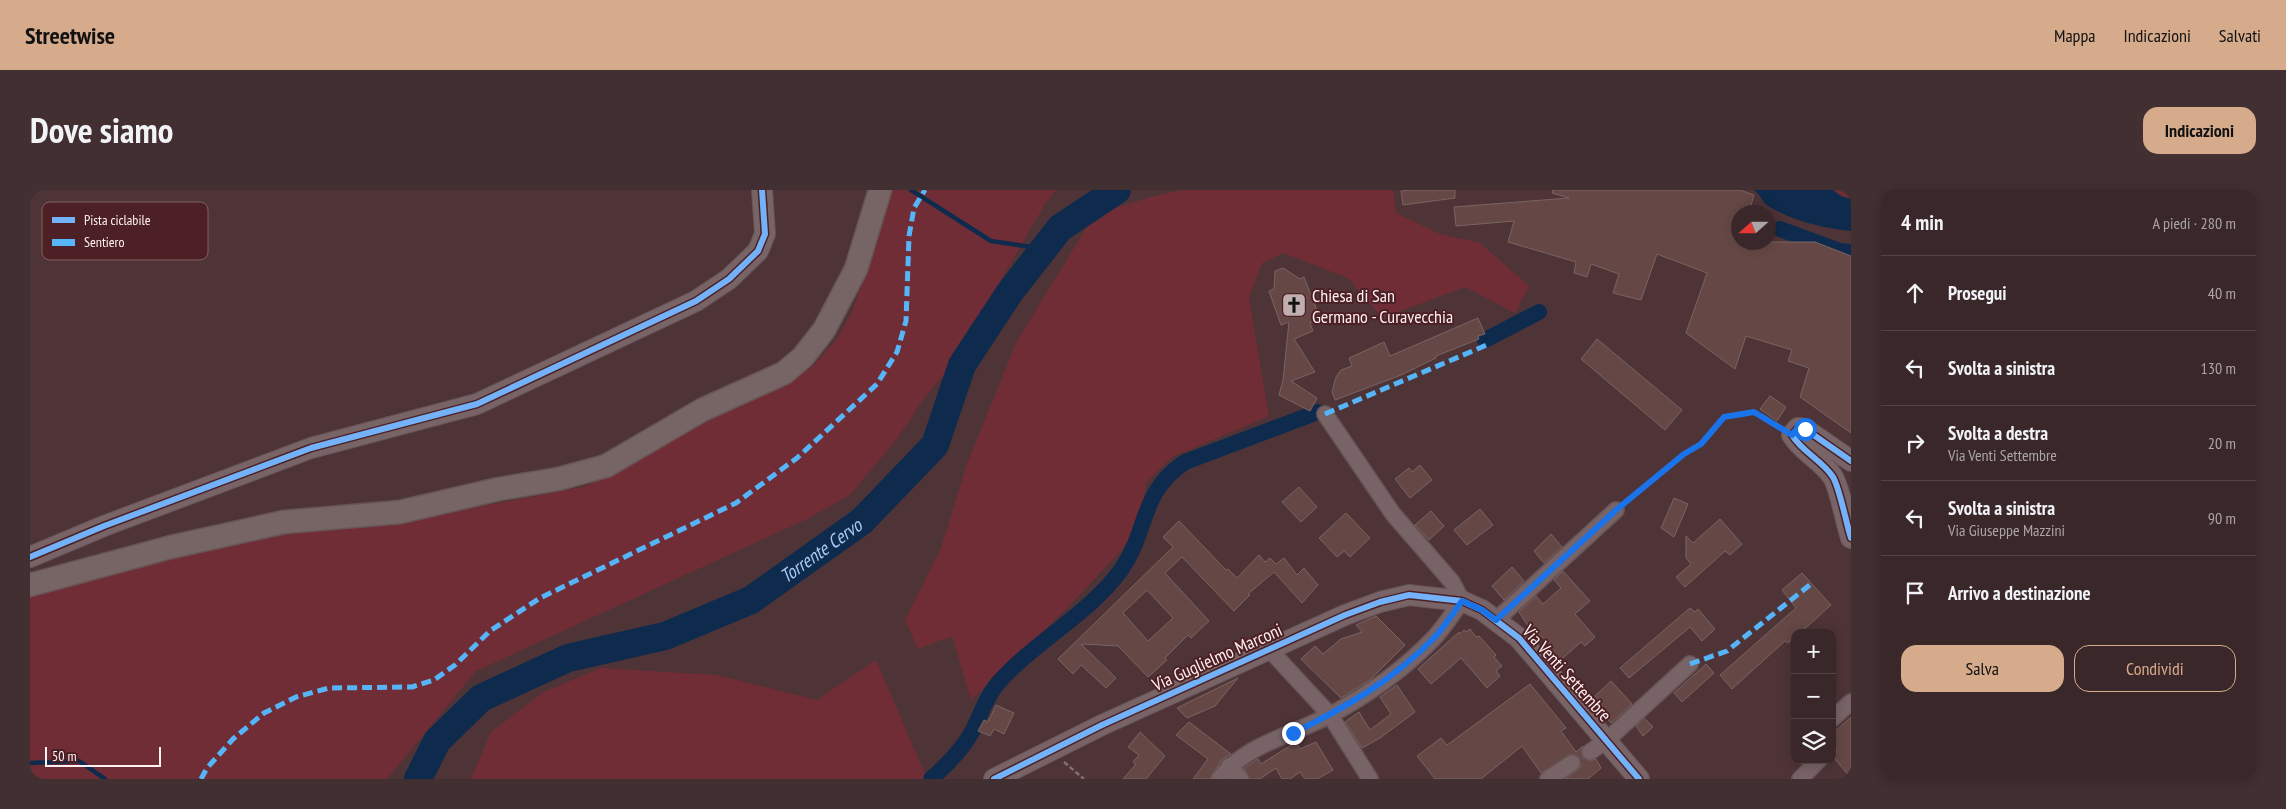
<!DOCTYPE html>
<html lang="it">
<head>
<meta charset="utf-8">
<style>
	body { margin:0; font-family:"PT Sans Narrow",sans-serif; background:#412f31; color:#f1f3f6 }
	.controls { position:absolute; right:15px; bottom:15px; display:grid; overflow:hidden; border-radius:10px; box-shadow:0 2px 12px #0003 }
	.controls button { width:45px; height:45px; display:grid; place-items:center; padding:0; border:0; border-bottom:1px solid #544446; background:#3a2729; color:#f1f3f6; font:25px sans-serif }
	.compass { position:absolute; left:1701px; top:15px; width:45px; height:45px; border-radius:50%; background:#3a2729; box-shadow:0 2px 12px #0003; rotate:249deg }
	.scale { position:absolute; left:15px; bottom:12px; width:116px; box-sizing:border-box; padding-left:5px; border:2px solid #fef1f1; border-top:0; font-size:14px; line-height:18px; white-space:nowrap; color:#fef1f1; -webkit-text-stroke:4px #4d2025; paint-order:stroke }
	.stop { position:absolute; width:15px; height:15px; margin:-11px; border:4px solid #1a73e8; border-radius:50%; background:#fff }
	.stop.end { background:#1a73e8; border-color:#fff; box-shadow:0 1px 5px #0008 }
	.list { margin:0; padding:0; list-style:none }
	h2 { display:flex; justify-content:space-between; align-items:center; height:65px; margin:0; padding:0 20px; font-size:21px }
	h2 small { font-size:16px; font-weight:400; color:#aba5a8 }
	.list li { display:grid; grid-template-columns:32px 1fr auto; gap:15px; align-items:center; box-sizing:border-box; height:75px; padding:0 20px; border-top:1px solid #544446 }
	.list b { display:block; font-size:19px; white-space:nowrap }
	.list p { margin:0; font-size:16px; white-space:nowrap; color:#aba5a8 }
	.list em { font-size:16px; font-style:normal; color:#aba5a8 }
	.actions { display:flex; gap:10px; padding:15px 20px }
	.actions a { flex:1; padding:11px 0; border:1px solid #d6ab8b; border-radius:15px; text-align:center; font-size:18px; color:#d6ab8b }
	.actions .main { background:#d6ab8b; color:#111 }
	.icon { flex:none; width:28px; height:28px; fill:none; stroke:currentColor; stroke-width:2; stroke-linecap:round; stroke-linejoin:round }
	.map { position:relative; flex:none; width:1821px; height:589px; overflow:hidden; border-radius:15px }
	header { display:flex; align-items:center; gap:30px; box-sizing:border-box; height:70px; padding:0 25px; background:#d6ab8b; color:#111 }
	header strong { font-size:24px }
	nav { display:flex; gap:28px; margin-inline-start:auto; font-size:18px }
	.intro { display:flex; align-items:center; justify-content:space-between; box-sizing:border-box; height:120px; padding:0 30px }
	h1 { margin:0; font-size:35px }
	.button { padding:12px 22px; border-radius:15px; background:#d6ab8b; color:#111; font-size:18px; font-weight:700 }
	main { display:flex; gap:30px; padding:0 30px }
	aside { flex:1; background:#3a2729; border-radius:15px; box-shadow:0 2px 12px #0003 }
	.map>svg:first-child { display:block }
</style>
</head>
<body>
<header>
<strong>Streetwise</strong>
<nav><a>Mappa</a><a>Indicazioni</a><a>Salvati</a></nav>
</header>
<div class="intro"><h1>Dove siamo</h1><a class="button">Indicazioni</a></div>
<main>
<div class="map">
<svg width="1821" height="589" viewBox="0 0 1821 589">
	<rect width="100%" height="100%" fill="#4e3437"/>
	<path fill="#712d36" d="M853 0H1026L1015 14 971 90 937 156 892 211 867 249 820 305 777 329 446 481 357 589H0V405L71 384 256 341 376 331 556 296 696 221 737 203 783 176 807 149 821 124 848 50Z
		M1152 0H1363L1366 23 1410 44 1450 53 1499 96 1485 123 1435 97 1352 128 1318 88 1253 63 1232 73 1219 108 1239 226 1142 267 1116 293 1110 335 1089 363 1034 421 941 510 922 446 888 459 875 430 911 358 937 274 987 151 1065 24 1125 6Z
		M1803 0H1821V9L1811 6Z
		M846 470 897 589H441L461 542 512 503 570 478 687 485 787 510Z"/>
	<path fill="#0e2b4e" d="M1723 0H1803L1811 6 1821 9V41C1793 38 1763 31 1738 16 1731 12 1731 3 1723 0Z"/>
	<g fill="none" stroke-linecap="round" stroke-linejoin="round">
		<path stroke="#0e2b4e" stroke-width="4.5" d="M881 0 961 51 1014 59
			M0 573 49 571 75 589"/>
		<path stroke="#0e2b4e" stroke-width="16" d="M1750 39 1810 61 1821 62
			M1455 150 1509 122
			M901 589C917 575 933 559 943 540 951 524 956 507 968 493 1005 451 1058 425 1091 380 1119 340 1109 303 1155 272L1288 222"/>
		<path stroke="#0e2b4e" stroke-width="28" id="s1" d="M388 589 407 551 451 508 538 468 635 446 721 410 832 331 905 255 932 175 980 102 1030 38 1087 0"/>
	</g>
	<path fill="#654845" stroke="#796462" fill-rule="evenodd" d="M1380 0H1425V8L1373 15 1371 1Z
		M1523 0H1710L1724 5 1719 22H1708V52H1785L1821 66V243L1770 207 1779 178 1758 171 1762 160 1716 146 1705 179 1656 143 1677 83 1627 64 1611 110 1583 103 1589 84 1561 74 1557 87 1544 83 1546 72 1478 52 1484 31 1426 36 1424 17 1539 8 1522 3Z
		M1253 78 1270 89 1274 87 1290 128 1280 133 1283 141 1264 149 1285 182 1261 191 1287 208 1280 221 1249 205 1253 190 1259 132 1251 135 1239 101 1244 99 1245 81Z
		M1448 128 1455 144 1448 146 1449 149 1406 166V168L1371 185 1305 210 1302 202 1306 187 1311 180 1322 176 1319 168 1354 152 1360 166Z
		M1567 149 1652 220 1635 240 1551 169Z
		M1740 206 1756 217 1747 231 1730 219Z
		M1390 275 1402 290 1380 308 1365 289 1379 278 1382 282Z
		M1269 297 1287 317 1271 332 1252 312Z
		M1644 308 1658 314 1644 347 1631 338Z
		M1450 319 1463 335 1437 355 1424 340Z
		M1401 321 1414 336 1399 350 1385 335Z
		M1316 323 1340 348 1320 367 1314 361 1307 367 1289 348Z
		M1690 329 1712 354 1700 365 1695 361 1655 397 1646 387 1661 374 1656 368V346L1663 353Z
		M1149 331 1196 380 1198 379 1207 388 1229 365 1235 372 1240 368 1246 374 1254 368 1267 385 1274 378 1288 395 1272 413 1244 382 1218 404 1220 405 1204 421 1152 367 1135 383 1179 431 1161 448 1158 445 1135 468 1137 470 1118 487 1088 456 1051 454 1086 488 1076 498 1051 475 1043 484 1028 469 1143 357 1133 347ZM1117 400 1143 428 1118 451 1093 423Z
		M1521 344 1532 357 1514 373 1504 361Z
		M1482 377 1494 391 1474 410 1462 396Z
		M1533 381 1560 411 1545 424 1565 447 1555 456 1551 452 1526 474 1511 456 1518 451 1500 439 1489 422 1506 406 1513 414 1531 398 1524 390Z
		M1772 383 1801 415 1770 443H1765V447L1758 453 1755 451 1702 499 1690 485 1766 418 1752 400Z
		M1660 418 1665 422 1668 419 1685 439 1672 451 1660 437 1599 488 1590 478Z
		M1346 426 1375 455 1340 490 1311 508 1271 469 1285 456 1293 464 1311 449 1332 442 1326 435Z
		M1440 439 1446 447 1449 446 1466 465 1464 467 1472 476 1466 481 1470 486 1457 498 1431 468 1401 494 1388 479 1429 442 1430 444 1434 440 1436 442Z
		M1676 474 1684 483 1652 512 1644 503Z
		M1208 488 1185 516 1157 528 1147 518Z
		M1581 491 1602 514 1581 533 1569 519 1573 516 1565 506Z
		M1500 494 1536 538 1531 541 1546 562 1553 556 1551 562 1553 568 1560 571 1566 569 1571 578 1558 589H1535L1551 577 1549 567 1541 564 1511 583 1492 556 1451 589H1405L1387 566 1411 548 1417 555Z
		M1367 495 1385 522 1350 548 1332 558 1315 532 1329 522 1340 540 1361 524 1350 507Z
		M966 515 984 523 974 544 964 539 960 546 948 541 954 530 958 532Z
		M1821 527V588L1804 568 1802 566 1807 562 1802 557V544Z
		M1614 528 1623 537 1613 546 1606 536Z
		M1159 532 1201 564 1192 569 1180 589H1163L1178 569 1146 545Z
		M1110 542 1135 566 1116 589H1093L1106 574 1103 572 1109 565 1098 557Z
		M1266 552 1270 559 1286 552 1303 580 1287 589H1275L1270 582 1260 589H1252L1246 578 1230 589H1220L1214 578 1228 569 1231 574Z"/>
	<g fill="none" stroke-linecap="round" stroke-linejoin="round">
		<defs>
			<path id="minor" d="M1466 430 1586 320
				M1239 459 1300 525 1340 589
				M1802 529 1821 512
				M1560 562 1577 550 1660 474
				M1199 576 1211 589
				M1189 589C1216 554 1263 545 1300 525 1338 505 1374 479 1404 448 1414 437 1423 423 1432 411L1422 392 1363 324 1295 224
				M1518 589 1542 573
				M1770 589 1789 570"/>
			<path id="tertiary" d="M1821 271 1775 239 1768 238 1762 245C1772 262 1792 270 1803 287 1810 299 1816 333 1821 348
				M0 367 74 336 281 258 447 214 666 111 699 89 728 61 735 44 732 0
				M964 589 1072 535 1315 425 1350 412 1379 405 1432 411 1452 420 1489 448 1609 589"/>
			<path id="secondary" d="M0 395 141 357 254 332 370 322 469 299 528 289 576 276 672 220 754 183 773 167 794 140 826 79 850 0"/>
		</defs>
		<use href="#minor" stroke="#675457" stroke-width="18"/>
		<use href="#tertiary" stroke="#675457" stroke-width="22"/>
		<use href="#secondary" stroke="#675457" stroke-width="25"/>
		<path stroke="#817071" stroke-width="2.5" stroke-dasharray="5 2.5" stroke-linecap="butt" d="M1597 312 1654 264 1671 254 1694 227 1724 222 1747 236
			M1034 572 1054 589"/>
		<use href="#minor" stroke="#786466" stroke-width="15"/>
		<use href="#tertiary" stroke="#786466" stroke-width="20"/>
		<use href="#secondary" stroke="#766564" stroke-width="22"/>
		<path stroke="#56b5f8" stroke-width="5" stroke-dasharray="10 5" stroke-linecap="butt" d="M1295 224 1459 154
			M1660 474 1697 461 1781 394
			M171 589 177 578 203 549 234 523 266 507 299 498 382 497 404 490 425 475 460 441 510 408 706 313 767 268 847 194 867 162 876 131 879 46 884 18 895 0"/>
		<defs>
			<path id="cycleway" d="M1821 271 1775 239 1768 238 1762 245C1772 262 1792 270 1803 287 1810 299 1816 333 1821 348
				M0 367 74 336 281 258 447 214 666 111 699 89 728 61 735 44 732 0
				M964 589 1072 535 1315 425 1350 412 1379 405 1432 411 1452 420 1489 448 1609 589"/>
		</defs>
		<use href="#cycleway" stroke="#4d2025" stroke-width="9"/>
		<use href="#cycleway" stroke="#73b2f8" stroke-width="6"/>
	</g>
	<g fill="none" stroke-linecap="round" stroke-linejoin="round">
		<path stroke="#1a73e8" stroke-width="6" d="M1263 543C1315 518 1363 490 1404 448 1414 437 1423 423 1432 411L1452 420 1466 430 1586 320 1654 264 1671 254 1694 227 1724 222 1762 245 1768 238 1775 239"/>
	</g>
	<defs>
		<symbol id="church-square" viewBox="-11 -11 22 22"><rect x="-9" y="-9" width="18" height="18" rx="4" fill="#c0afb0" stroke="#4d2025"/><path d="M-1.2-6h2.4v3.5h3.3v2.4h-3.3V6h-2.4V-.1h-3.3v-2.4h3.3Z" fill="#111"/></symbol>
	</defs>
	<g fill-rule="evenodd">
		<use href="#church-square" x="1250" y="101" width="28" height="28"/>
	</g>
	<g text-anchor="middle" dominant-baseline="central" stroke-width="4" stroke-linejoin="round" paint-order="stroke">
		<g font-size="18" fill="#fef1f1" stroke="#4d2025" text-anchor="start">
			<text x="1282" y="105">Chiesa di San<tspan x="1282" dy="21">Germano - Curavecchia</tspan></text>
		</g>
		<g font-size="18" fill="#fef1f1" stroke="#4d2025">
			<text transform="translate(1187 467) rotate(-24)">Via Guglielmo Marconi</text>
			<text transform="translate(1537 483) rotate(48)">Via Venti Settembre</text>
		</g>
		<g font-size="19" font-style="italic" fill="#accbf3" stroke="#4d2025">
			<text stroke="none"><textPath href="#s1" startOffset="478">Torrente Cervo</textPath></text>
		</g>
	</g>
	<rect x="12" y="12" width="166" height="58" rx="8" fill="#4d2025" stroke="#825f62" stroke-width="1"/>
	<rect x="22" y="27" width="23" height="6" fill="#73b2f8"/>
	<rect x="22" y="49" width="23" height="7" fill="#56b5f8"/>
	<g font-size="14" fill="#fef1f1">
		<text x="54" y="35">Pista ciclabile</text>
		<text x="54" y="57">Sentiero</text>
	</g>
</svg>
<div class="controls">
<button>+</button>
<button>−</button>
<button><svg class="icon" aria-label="layers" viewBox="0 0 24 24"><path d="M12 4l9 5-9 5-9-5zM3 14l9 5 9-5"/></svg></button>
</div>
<svg class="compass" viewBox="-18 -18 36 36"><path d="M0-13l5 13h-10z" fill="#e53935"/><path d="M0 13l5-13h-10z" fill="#aba5a8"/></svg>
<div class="scale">50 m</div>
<div class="stop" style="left:1775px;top:239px"></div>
<div class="stop end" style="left:1263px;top:543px"></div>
</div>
<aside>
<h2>4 min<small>A piedi · 280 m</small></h2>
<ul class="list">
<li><svg class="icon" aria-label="ahead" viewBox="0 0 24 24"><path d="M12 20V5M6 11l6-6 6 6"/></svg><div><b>Prosegui</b></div><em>40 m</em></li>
<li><svg class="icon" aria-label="left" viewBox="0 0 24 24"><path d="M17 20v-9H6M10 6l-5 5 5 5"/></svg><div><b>Svolta a sinistra</b></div><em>130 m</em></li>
<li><svg class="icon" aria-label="right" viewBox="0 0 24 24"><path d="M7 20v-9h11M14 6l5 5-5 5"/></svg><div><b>Svolta a destra</b><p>Via Venti Settembre</p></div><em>20 m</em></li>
<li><svg class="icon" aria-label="left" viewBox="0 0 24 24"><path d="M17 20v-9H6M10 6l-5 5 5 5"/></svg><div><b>Svolta a sinistra</b><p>Via Giuseppe Mazzini</p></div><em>90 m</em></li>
<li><svg class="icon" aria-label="arrive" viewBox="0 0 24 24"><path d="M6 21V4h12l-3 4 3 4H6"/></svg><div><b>Arrivo a destinazione</b></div></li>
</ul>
<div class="actions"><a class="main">Salva</a><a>Condividi</a></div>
</aside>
</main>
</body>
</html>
